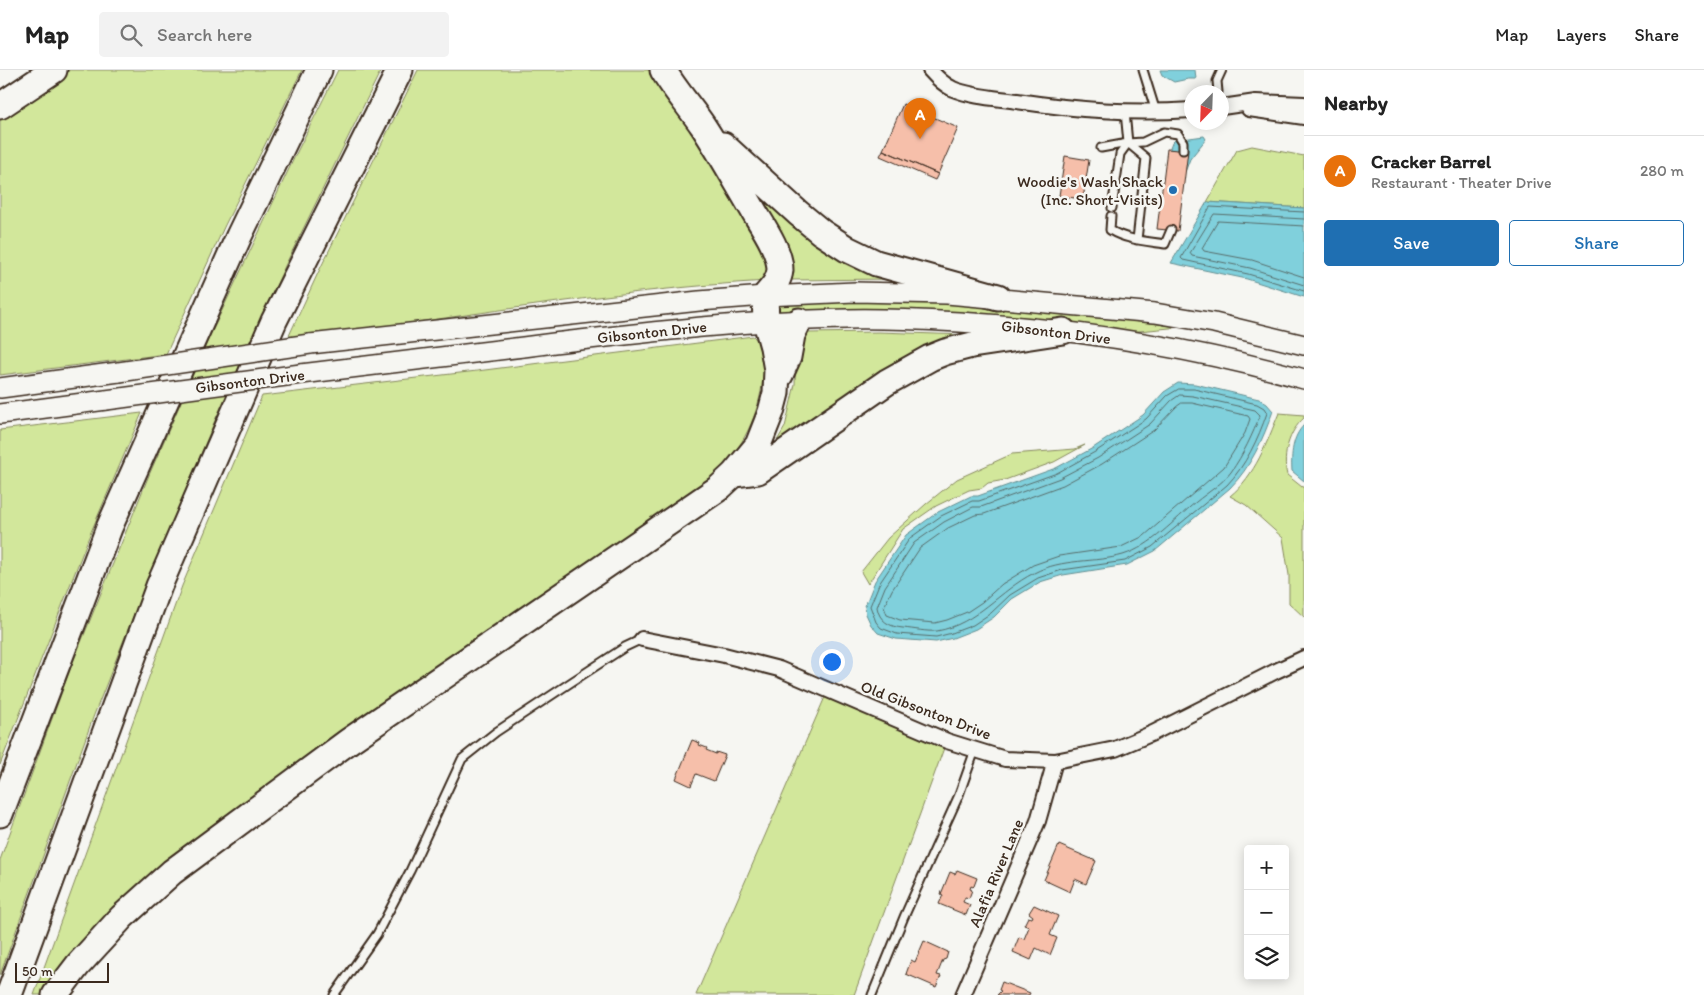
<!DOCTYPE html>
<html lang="en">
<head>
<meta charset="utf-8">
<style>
	body { margin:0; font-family:Itim,sans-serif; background:#f2f2f2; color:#222 }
	.controls { position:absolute; right:15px; bottom:15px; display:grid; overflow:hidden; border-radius:5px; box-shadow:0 2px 12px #0003 }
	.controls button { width:45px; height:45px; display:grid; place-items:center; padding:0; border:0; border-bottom:1px solid #e0e0e0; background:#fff; color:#222; font:25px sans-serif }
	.compass { position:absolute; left:1184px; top:15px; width:45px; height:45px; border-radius:50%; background:#fff; box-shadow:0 2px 12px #0003; rotate:203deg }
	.scale { position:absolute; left:15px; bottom:12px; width:94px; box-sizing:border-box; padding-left:5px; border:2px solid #3b2a1e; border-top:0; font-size:14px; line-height:18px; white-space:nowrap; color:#3b2a1e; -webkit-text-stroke:4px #f6f6f2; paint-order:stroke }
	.you { position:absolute; left:831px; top:591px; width:18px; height:18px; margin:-12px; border:4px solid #fff; border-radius:50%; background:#1a73e8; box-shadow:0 0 0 8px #1a73e833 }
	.badge { display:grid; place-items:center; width:32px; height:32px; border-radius:50%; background:#1f6fb2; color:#fff; font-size:16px; font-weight:700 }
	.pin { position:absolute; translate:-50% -41px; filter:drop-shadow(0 1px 2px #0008) }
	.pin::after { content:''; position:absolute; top:26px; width:18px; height:15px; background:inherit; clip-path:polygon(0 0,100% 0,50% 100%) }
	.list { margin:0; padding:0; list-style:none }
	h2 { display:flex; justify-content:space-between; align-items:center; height:65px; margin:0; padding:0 20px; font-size:21px }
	h2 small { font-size:16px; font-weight:400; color:#767676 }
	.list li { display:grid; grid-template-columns:32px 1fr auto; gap:15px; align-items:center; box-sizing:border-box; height:70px; padding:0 20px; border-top:1px solid #e0e0e0 }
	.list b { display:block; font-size:19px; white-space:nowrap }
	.list p { margin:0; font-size:16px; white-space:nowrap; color:#767676 }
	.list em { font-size:16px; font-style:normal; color:#767676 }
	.actions { display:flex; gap:10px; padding:15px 20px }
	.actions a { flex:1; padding:11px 0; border:1px solid #1f6fb2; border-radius:5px; text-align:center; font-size:18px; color:#1f6fb2 }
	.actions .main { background:#1f6fb2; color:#fff }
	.icon { flex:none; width:28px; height:28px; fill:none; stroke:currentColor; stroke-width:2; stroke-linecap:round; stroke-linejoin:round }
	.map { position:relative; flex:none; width:1304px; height:925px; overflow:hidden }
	header { display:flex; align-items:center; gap:30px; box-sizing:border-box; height:70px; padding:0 25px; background:#fff; border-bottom:1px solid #e0e0e0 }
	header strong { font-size:24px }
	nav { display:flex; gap:28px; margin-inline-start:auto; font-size:18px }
	.search { width:350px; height:45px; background:#f2f2f2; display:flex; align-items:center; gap:12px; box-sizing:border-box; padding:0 18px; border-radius:5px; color:#767676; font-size:19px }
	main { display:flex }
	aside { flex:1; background:#fff }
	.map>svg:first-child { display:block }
</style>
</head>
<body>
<header>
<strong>Map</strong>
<div class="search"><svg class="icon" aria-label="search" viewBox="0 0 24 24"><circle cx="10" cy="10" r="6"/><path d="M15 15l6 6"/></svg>Search here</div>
<nav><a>Map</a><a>Layers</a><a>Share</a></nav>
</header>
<main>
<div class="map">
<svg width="1304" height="925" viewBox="0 0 1304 925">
	<rect width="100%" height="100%" fill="#f6f6f2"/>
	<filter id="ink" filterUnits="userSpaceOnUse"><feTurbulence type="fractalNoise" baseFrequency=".02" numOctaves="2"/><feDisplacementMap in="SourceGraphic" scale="10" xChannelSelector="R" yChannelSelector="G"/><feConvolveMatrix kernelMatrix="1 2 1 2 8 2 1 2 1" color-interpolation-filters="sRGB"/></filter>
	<g filter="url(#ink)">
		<path fill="#d2e79b" stroke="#86885c" d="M64 0H302L225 155 166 284 0 305V42Z
			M338 0H381L285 196 216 348 142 524 94 645 0 905V790L71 597 149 405 209 268 296 84Z
			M418 0H656L770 183 767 211C606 220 446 250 287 270L318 203Z
			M1252 76 1304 86V138L1207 132 1237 80Z
			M736 94 900 209 787 210Z
			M871 230 917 231 1058 241 1180 257 1129 262 781 242 774 235Z
			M879 262 965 265 771 381 785 357 795 314 796 282 803 263Z
			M753 266C765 277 765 293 763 308 759 344 743 379 716 403 706 412 694 420 682 428L312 682 49 925H34L182 516 262 326 477 301Z
			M142 343 88 469 0 695V360Z
			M1279 343 1304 345V348C1289 361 1282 385 1287 405L1302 417H1304V547L1289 533V505L1283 468 1246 435 1230 426C1255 406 1267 372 1279 343Z
			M1085 375 1054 392 1005 410 988 413 982 418 969 420 936 436 903 459 868 514 861 502 888 468 926 434 957 409 1012 384 1075 379Z
			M825 627 944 678 854 925H696Z"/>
		<path fill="#80d0dc" stroke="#648e90" d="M1160 0H1195L1196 9H1188L1174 12 1162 5Z
			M1204 66 1206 69 1190 89 1185 102 1169 81 1172 73 1175 70Z
			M1207 132 1304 138V227L1247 209 1171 193Z
			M1178 313 1195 314 1259 329 1267 334 1273 341C1263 369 1251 397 1230 418L1155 481 1127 495 1063 505 1040 512 1012 529 994 547 976 559 953 568 936 572 896 569 878 563 871 555 866 544 865 536 875 511 906 465 938 442 971 426H978L1056 398 1093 378 1143 345 1164 322Z
			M1304 355V411L1292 401C1291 385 1292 367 1304 355Z"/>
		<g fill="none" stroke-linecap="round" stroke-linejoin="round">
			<path stroke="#576c6a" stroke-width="1" d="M1304 142 1210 137 1181 188 1183 190 1248 204 1304 221
				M1304 149 1214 144 1190 183 1192 186 1250 198 1304 215
				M1304 156 1218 151 1202 178 1204 181 1252 190 1304 207
				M1179 319H1194L1257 334 1264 338 1267 343C1258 369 1246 395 1227 415L1152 477 1125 491 1062 500 1038 508 1010 525 991 543 973 555 952 563 936 567 897 564 881 558 876 552 870 536 879 514 910 468 941 446 972 431H979L1057 403 1095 382 1146 349 1167 326Z
				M1180 325 1193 326 1255 340 1260 345C1253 364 1243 385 1231 402 1222 414 1208 422 1196 432 1174 450 1152 476 1123 485 1095 493 1062 488 1034 503 1000 520 977 554 937 561 927 562 914 559 903 558 890 557 879 551 877 537L885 517 914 473 944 452 973 437H981L1060 408 1098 388 1150 354 1171 331Z
				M1182 333H1192L1248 346 1250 349 1245 363 1224 397 1144 466 1121 477 1059 486 1033 495 1002 514 982 532 967 542 947 550 935 553 900 550 887 545 884 537 892 520 920 478 948 458 975 445 984 444 1063 415 1102 394 1154 360 1176 337Z"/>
		</g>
		<path fill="#f6bfaa" stroke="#3b2a1e" d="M903 34 958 58 938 104 883 80Z
			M1167 79 1188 81 1178 161 1157 159Z
			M883 80 938 104 935 110 880 86Z
			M1065 86 1089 90 1083 129 1059 126Z
			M692 670 700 673 699 675 707 678 706 680 716 684V682L725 685 714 711 696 704 691 716 676 709Z
			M1059 775 1096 791 1086 814 1075 809 1070 822 1044 810Z
			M957 800 977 808 974 816 973 817 971 816 970 819 972 820 969 828 965 827 963 832 970 835 966 845 939 834 943 825 941 824 950 802 955 804Z
			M1034 835 1058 846 1050 865 1057 868 1050 885 1036 878 1031 890 1013 882 1019 867 1024 869 1029 857 1024 855 1028 847 1032 848 1033 846 1029 843Z
			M924 871 948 882 946 889 943 890 937 905 941 906 936 917 906 904 911 890 915 892Z
			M1002 912 1030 923 1029 925H997L1001 921 999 920Z"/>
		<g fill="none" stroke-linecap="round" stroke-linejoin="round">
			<defs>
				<path id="lane" d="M1143 0 1156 42
					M1218 22 1217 11 1222 0
					M1125 42 1128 73 1146 88 1137 170
					M1101 78 1128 73 1143 72 1164 62 1178 64 1183 72V80
					M1112 138 1120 84 1128 73
					M1111 146 1110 160C1126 170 1146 171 1165 174L1171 160
					M334 925 377 864 410 801 462 689 496 662 573 611 625 577 642 569
					M872 925 904 847 959 725 975 680"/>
				<path id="street" d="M930 0C937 8 944 15 953 19 973 27 996 28 1017 31 1077 40 1130 44 1192 40
					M1222 37 1256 32 1304 34
					M1249 39 1304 47
					M642 569 724 585 779 599 947 671 1005 689 1055 691 1115 679 1153 663 1276 601 1304 588
					M963 925 1038 751 1055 691"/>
				<path id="secondary" d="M310 274 699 231 765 226 855 222 947 224 1155 243 1214 253 1304 275
					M301 304C386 294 470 284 554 273 651 262 749 250 847 249 884 248 922 250 959 252 1076 259 1191 277 1304 309
					M0 318 119 302
					M0 344 106 330"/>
				<path id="highway" d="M0 36 54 0
					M723 75 798 143 821 162 847 179 876 193 998 227
					M780 305 788 287 792 265 799 251
					M734 404 758 401 887 312 930 288 945 282 972 275 1063 261
					M0 744 109 458 239 166 319 0
					M9 925 159 516 274 251 400 0
					M55 925 78 895 122 847 172 802 349 671 719 418 734 404 758 375 771 342 776 323 777 300 773 277 766 252 765 226C772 218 779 211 780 200 780 180 762 155 752 138 736 111 720 82 703 56 690 37 675 20 663 0"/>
			</defs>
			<use href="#lane" stroke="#3b2a1e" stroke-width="11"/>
			<use href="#street" stroke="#3b2a1e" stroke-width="18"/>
			<use href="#secondary" stroke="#3b2a1e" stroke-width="22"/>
			<use href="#highway" stroke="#3b2a1e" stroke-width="29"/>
			<use href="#lane" stroke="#f6f6f2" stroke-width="7"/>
			<use href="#street" stroke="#f6f6f2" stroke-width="14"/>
			<use href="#secondary" stroke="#f6f6f2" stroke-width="19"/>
			<use href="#highway" stroke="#f6f6f2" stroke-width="25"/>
			<defs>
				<path id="secondary-bridge" d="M119 302 310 274
					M106 330 301 304"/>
			</defs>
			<use href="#secondary-bridge" stroke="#3b2a1e" stroke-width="22" stroke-linecap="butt"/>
			<use href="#secondary-bridge" stroke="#f6f6f2" stroke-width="19"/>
		</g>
	</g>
	<circle fill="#1f6fb2" stroke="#f6f6f2" stroke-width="2" cx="1173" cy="120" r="5"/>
	<g text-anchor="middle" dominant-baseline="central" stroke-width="5" stroke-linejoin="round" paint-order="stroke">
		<g font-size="16" fill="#3b2a1e" stroke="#f6f6f2" text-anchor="end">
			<text x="1163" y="111">Woodie's Wash Shack<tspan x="1163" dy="18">(Inc. Short-Visits)</tspan></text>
		</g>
		<g font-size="16" fill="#3b2a1e" stroke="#f6f6f2">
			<text transform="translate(652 262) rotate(-6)">Gibsonton Drive</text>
			<text transform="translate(1056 262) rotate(7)">Gibsonton Drive</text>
			<text transform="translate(250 311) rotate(-7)">Gibsonton Drive</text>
			<text transform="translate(926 640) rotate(21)">Old Gibsonton Drive</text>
			<text transform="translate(996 803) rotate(-67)">Alafia River Lane</text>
		</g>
	</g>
</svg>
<div class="controls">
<button>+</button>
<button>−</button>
<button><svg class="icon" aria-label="layers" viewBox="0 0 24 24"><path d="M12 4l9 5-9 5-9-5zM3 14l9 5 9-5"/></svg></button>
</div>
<svg class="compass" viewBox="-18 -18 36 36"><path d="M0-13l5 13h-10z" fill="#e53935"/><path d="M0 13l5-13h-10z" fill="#767676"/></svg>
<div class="scale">50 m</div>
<div class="you"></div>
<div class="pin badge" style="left:920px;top:69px;background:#e8710a">A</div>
</div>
<aside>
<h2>Nearby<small></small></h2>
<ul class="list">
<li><span class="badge" style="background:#e8710a">A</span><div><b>Cracker Barrel</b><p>Restaurant · Theater Drive</p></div><em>280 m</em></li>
</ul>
<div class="actions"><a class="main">Save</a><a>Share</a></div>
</aside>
</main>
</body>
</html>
